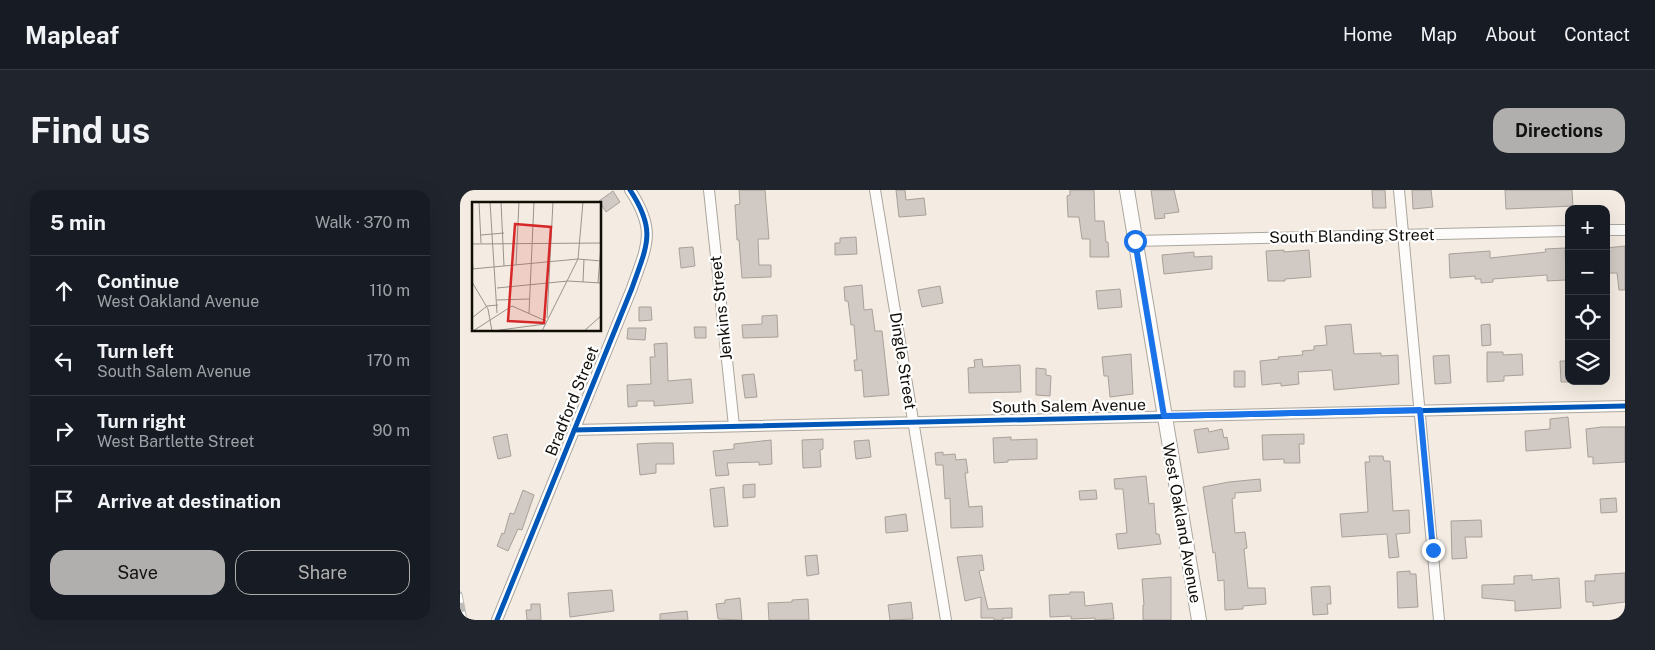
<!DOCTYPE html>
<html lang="en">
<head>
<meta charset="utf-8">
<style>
	body { margin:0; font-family:"Public Sans",sans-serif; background:#20242c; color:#f1f3f6 }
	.controls { position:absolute; right:15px; top:15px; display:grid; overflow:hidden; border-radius:10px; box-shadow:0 5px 20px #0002 }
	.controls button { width:45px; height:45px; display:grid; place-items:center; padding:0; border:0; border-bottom:1px solid #363941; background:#171b24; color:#f1f3f6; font:25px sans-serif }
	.stop { position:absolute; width:15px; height:15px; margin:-11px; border:4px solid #1a73e8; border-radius:50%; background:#fff }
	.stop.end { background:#1a73e8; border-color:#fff; box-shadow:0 1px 5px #0008 }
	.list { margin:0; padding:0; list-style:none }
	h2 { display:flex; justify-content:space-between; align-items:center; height:65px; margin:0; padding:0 20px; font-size:21px }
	h2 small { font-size:16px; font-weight:400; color:#9ea1a6 }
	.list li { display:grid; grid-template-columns:32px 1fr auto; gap:15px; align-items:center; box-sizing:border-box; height:70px; padding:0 20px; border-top:1px solid #363941 }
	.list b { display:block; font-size:19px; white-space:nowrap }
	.list p { margin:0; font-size:16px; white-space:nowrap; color:#9ea1a6 }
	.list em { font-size:16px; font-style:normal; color:#9ea1a6 }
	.actions { display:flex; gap:10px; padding:15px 20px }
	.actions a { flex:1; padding:11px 0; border:1px solid #b0afad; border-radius:15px; text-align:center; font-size:18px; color:#b0afad }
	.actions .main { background:#b0afad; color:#111 }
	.icon { flex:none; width:28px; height:28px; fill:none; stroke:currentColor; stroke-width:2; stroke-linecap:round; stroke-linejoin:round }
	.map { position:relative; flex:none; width:1165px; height:430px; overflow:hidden; border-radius:15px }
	header { display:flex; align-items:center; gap:30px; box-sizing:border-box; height:70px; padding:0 25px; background:#171b24; border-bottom:1px solid #363941 }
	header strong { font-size:24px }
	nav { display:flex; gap:28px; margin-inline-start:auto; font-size:18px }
	.intro { display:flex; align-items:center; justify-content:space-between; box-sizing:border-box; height:120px; padding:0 30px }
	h1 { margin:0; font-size:35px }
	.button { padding:12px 22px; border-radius:15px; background:#b0afad; color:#111; font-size:18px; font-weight:700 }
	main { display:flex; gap:30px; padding:0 30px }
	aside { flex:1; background:#171b24; border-radius:15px; box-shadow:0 5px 20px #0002 }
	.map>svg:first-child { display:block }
</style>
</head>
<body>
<header>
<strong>Mapleaf</strong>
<nav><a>Home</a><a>Map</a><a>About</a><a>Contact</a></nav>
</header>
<div class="intro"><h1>Find us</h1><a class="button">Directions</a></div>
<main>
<aside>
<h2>5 min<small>Walk · 370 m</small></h2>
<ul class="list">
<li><svg class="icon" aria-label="ahead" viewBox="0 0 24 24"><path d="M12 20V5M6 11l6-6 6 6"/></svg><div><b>Continue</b><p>West Oakland Avenue</p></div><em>110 m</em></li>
<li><svg class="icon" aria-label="left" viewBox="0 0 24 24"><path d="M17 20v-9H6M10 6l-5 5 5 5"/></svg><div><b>Turn left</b><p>South Salem Avenue</p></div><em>170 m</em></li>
<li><svg class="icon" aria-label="right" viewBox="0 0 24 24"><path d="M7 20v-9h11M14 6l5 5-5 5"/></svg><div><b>Turn right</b><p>West Bartlette Street</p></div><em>90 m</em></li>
<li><svg class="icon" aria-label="arrive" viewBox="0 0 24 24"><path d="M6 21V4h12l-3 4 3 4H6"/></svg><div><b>Arrive at destination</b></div></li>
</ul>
<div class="actions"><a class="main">Save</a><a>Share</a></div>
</aside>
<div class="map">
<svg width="1165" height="430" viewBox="0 0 1165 430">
	<rect width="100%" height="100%" fill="#f4ece2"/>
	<path fill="#d1c9c3" stroke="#a8a19a" d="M279 0H305L309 49H298L299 75H311V87L282 88 279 50H277L275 15 280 14Z
		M436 0H445L446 10 464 8 466 25 439 27Z
		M610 0H634L635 31H644L646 52H648L649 67H630V49H622L619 27H608L607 6 610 5Z
		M691 0H714L719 22 704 24 705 28 695 29Z
		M912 0H925L926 18H913Z
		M952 0H971L973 17 953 19Z
		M1045 0H1112L1113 16 1046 19Z
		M153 1 160 12 146 22 139 11Z
		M396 47 397 64 375 65V53H380V48Z
		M1165 56V100H1159L1157 83H1146V58Z
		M233 57 235 76 221 78 219 58Z
		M1105 58 1106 90 1087 91V85L1033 89V92L1021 93V89H1015V86L990 88 989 64 1030 61V68L1086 62 1085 59Z
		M824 60V62L849 60 851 87 825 89V91H808L806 61Z
		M734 62V67L752 66V79L704 84 702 65Z
		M402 95 404 120 412 119 415 141H422L429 205 404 207 402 180 395 181 394 170H397L394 135H391L388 111H385L384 97Z
		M480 96 483 113 462 117 458 100Z
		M660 99 662 117 638 119 636 101Z
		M179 117H191L192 130 179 131Z
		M317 125 318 147 283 148 282 135 302 134V126Z
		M891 134 894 164 921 163V166L938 165 939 194 874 200 872 180 838 182 839 194 821 196V193L802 195 800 171 819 169 818 167 843 165 842 161 854 160V156L867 155 865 136Z
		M1030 134 1031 155 1022 156 1021 135Z
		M234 137H246V148H235Z
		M168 138H186L185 150 167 149Z
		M207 153 208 191 231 189 233 213 194 216V211H177V216L168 217 167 195 191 194 190 167H195L194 154Z
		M1027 162H1043V165L1062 164 1063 185 1044 186V191L1027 192Z
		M671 164 673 204 650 207 648 186H644L642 167Z
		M989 165 991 193 975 194 973 166Z
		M522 169 523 177 560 175 561 202 509 203 508 178 515 177 514 170Z
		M1100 171H1109V192H1101Z
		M576 178 586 179V185L591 186 590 206 576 205Z
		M774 181H785V197H774Z
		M294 184 297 207 285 208 282 185Z
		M1108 227 1111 258 1066 261 1065 241 1090 239V229Z
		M1142 237H1165V272L1133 274V267H1128L1126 239Z
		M748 238 749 242 762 239 764 248 767 247 769 259 738 263 734 240Z
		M47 244 51 266 38 269 33 247Z
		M844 244V254H839L840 273H824V269L803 270 802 245Z
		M551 247V250L577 249V269L548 270V272L534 273 533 248Z
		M363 249V259L360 260 361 277 343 278 342 250Z
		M311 250 312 274 299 275V272L267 273 269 285 256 286 253 261 274 259V254Z
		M409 250 411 267 396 269 394 251Z
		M194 253H213L214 274H196V283L180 285 177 254Z
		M483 262V265L495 264 496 270 506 269 508 283H505L509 317 522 316 523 337 491 338 490 308 485 309 483 275H476L475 263Z
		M909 266H923L924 271H930L933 321 949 320 950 343 936 344 939 367 929 368 927 344 882 347 880 324 908 322 905 272H910Z
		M686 286 689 314 694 313 696 344H699L701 354 658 359 656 344 667 343 663 299H655L654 289Z
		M800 289 801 301 775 303V308L772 309 775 343 785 342 787 358 784 359 788 398H805L806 414 783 416V419L765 420 764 390 758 391 755 362 753 363 743 297 769 292Z
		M295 294V307L283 308V295Z
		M264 297 268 336 254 337 250 299Z
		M63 300 74 305 62 340 58 339 48 361 37 356 42 343 44 344 50 323 54 324Z
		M636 300 637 309 620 310 619 301Z
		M1156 308 1157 322 1141 323 1140 309Z
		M446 324 448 341 426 343 425 327Z
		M1021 330 1022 347H1005L1007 368 992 369 991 331Z
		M357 365 359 384 347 386 345 366Z
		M522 365 524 380 519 381 528 419 552 418V428H543V430H534V428H521V407L505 411 497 367Z
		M950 381V384H956L958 417 938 418 937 382Z
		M1165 383V412L1133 416V412H1126L1125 391H1135V385Z
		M1072 385V390L1099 388 1101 418 1055 421V411L1022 408V395L1054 394V386Z
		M711 387V430H683V415H684L682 389Z
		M870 396 871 414H867L868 424 853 425 851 397Z
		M152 400 154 421 110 427 108 403Z
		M610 402H624L625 416 652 413 654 429 635 430V428L611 429V426L590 427 589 405 610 404Z
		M280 408 282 430 258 429 256 414 265 413V410Z
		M348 409 349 430H309L308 413 332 412V410Z
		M451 412 453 429 430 430 428 415Z
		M71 414H80L81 430H67L66 420H71Z
		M227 421 228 430H200V424Z"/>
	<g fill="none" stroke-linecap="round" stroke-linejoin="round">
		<defs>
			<path id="street" d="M249 0 274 236
				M415 0 486 430
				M939 0 979 430
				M1146 40H1165
				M675 51 1109 41
				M114 240 1165 216
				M37 430 172 98C187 55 197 41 170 0"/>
			<path id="secondary" d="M667 0 739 430"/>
		</defs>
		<use href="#street" stroke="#aba69e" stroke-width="12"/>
		<use href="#secondary" stroke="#aba69e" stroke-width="16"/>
		<use href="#street" stroke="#fdfcfb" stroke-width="10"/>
		<use href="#secondary" stroke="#fdfcfb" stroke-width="14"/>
		<defs>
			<path id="rail" d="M0 404 5 430"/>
		</defs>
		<use href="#rail" stroke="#bebcb8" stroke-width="5"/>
		<use href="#rail" stroke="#fff" stroke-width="3" stroke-dasharray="9" stroke-linecap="butt"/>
		<defs>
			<path id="cycleway" d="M114 240 1165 216
				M37 430 172 98C187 55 197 41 170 0"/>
		</defs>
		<use href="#cycleway" stroke="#fff" stroke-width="8"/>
		<use href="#cycleway" stroke="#0057b8" stroke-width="5"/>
	</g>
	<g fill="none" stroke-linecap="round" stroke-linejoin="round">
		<path stroke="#1a73e8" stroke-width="6" d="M675 51 704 226 960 220 973 360"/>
	</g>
	<g text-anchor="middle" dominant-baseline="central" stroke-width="4.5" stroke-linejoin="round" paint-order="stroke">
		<g font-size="16" fill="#110d07" stroke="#fff">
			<text transform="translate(892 46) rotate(-1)">South Blanding Street</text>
			<text transform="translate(261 118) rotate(-96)">Jenkins Street</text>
			<text transform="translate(443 171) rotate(81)">Dingle Street</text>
			<text transform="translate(112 211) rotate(-68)">Bradford Street</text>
			<text transform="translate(609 216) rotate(-1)">South Salem Avenue</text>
			<text transform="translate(722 333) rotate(80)">West Oakland Avenue</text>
		</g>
	</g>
	<g transform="translate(12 12)">
		<rect width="129" height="129" fill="#f4ece2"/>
		<path fill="none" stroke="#99938a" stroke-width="1" d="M7 0 9 41M18 0 25 111M29 0 32 64M9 33 32 31M0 42 129 41M0 52 1 67M44 63 47 0M0 67 106 57 129 59M0 80 16 107 20 129M111 80 112 57M126 81 129 43M25 86 96 79 129 81M25 98 57 97M57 111 62 0M0 116 15 104 26 103M75 116 81 0M1 129 40 104 74 119M21 129 73 122M70 129 106 57 111 0M112 129 129 114"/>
		<path fill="#d62828" fill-opacity="0.15" stroke="#d62828" stroke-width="2.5" d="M43 22 79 25 72 121 36 119Z"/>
		<rect width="129" height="129" fill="none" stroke="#110d07" stroke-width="2.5"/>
	</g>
</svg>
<div class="controls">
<button>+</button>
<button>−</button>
<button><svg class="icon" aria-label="locate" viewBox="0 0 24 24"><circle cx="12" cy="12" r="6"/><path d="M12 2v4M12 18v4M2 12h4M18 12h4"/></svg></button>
<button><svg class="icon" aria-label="layers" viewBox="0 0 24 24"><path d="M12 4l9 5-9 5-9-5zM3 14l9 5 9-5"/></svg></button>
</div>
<div class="stop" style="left:675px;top:51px"></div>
<div class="stop end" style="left:973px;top:360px"></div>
</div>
</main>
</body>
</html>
